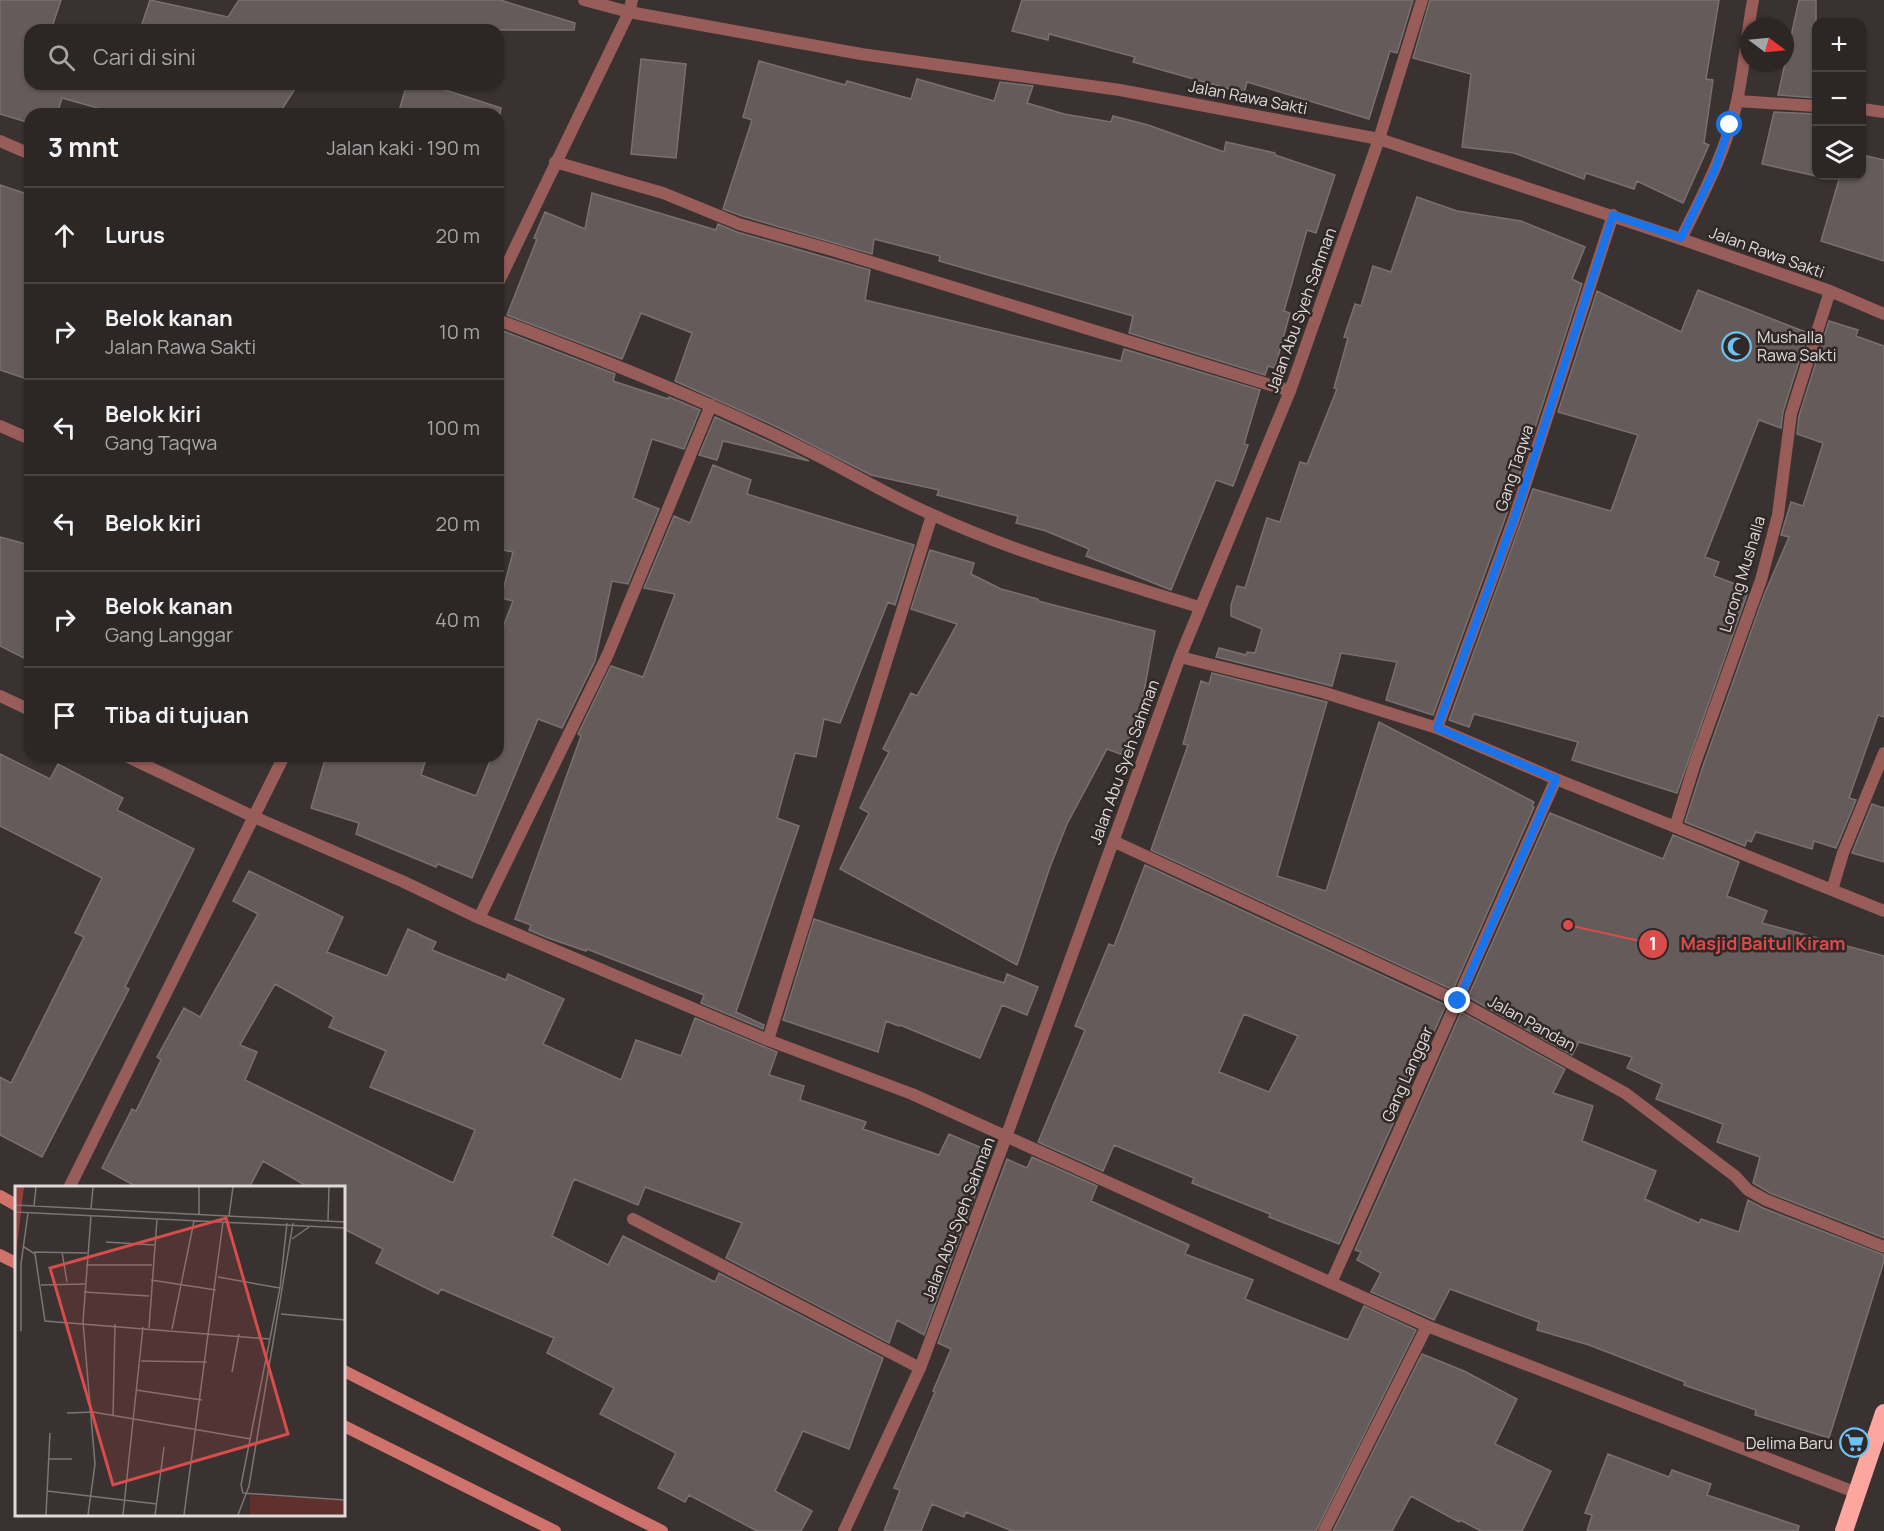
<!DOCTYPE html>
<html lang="id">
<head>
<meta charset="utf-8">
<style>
	body { margin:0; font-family:Manrope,sans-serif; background:#342e2d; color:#f1f3f6 }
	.controls { position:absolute; right:18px; top:18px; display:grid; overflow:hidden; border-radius:12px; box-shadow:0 2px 4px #0004 }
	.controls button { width:54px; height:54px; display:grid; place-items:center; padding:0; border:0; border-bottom:2px solid #484342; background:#2c2625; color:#f1f3f6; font:30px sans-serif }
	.compass { position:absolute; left:1740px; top:18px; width:54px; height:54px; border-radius:50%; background:#2c2625; box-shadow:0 2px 4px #0004; rotate:106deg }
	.stop { position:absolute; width:18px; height:18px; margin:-14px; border:4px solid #1a73e8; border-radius:50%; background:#fff }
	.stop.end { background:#1a73e8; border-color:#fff; box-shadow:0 2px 6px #0008 }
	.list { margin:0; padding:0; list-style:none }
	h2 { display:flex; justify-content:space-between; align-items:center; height:78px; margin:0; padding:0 24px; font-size:26px }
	h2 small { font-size:20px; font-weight:400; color:#a6a5a7 }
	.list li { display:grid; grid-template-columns:39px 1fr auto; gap:18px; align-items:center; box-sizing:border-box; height:96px; padding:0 24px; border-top:2px solid #484342 }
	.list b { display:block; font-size:22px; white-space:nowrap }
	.list p { margin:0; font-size:20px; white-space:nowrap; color:#a6a5a7 }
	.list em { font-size:20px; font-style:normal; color:#a6a5a7 }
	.icon { flex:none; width:33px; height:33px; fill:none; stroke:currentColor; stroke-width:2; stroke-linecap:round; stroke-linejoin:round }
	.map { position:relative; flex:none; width:1884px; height:1531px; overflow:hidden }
	.search { position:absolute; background:#2c2625; box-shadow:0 2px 4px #0004; left:24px; top:24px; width:480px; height:66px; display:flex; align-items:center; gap:15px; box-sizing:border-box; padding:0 21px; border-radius:18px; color:#a6a5a7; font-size:22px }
	.panel { position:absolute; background:#2c2625; box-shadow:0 2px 4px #0004; left:24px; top:108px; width:480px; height:654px; border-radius:18px }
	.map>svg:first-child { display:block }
</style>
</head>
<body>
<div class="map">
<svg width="1884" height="1531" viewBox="0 0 1884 1531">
	<rect width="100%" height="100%" fill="#3a3231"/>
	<path fill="#655b5a" stroke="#79706f" stroke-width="1.5" fill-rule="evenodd" d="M0 0H61L51 30H30V84H298L279 114H119L62 98 57 114H30V123L0 114Z
		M150 0 228 17 239 0H500L575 23 574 30H140Z
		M1022 0H1413L1397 53 1390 51 1369 119 1247 82 1244 93 1133 62 1135 57 1049 34 1048 40 1012 31Z
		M1430 0H1719L1706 79 1713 80 1704 143 1709 145 1683 203 1637 181 1634 189 1586 173 1584 179 1514 153 1462 147 1471 74 1413 58Z
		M1799 0H1816V98L1778 95Z
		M641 59 686 64 676 158 631 154Z
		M759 61 845 85 847 81 911 99 917 79 994 101 1000 82 1033 86 1027 103 1064 114 1111 122 1113 116 1148 125 1224 152 1226 142 1275 153V155L1335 175 1316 233 1307 230 1284 311 1290 313 1275 368 1268 366 1265 375 1129 333 1133 316 939 261 940 256 874 239 872 254 742 216 723 209 752 120 743 117Z
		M407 84H427L501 108 500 114H398Z
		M1774 112 1816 114V176L1762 164Z
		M1862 155 1884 160V261L1821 241 1840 176H1862Z
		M0 185 30 195V380L0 370Z
		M592 193 716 230 718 224 737 232 870 270 865 300 1121 361 1124 349 1260 390 1244 444 1248 445 1233 486 1216 480 1171 590 1086 556 1089 549 1046 531 1016 523 1018 516 937 495 939 490 871 475 777 427 675 381 692 333 641 313 622 359 507 315 537 239 534 238 545 212 585 229Z
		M1417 197 1457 211 1521 221 1585 247 1572 279 1582 284 1506 516 1433 715 1386 700 1397 662 1341 653 1332 686 1216 657 1219 648 1246 655 1247 652 1255 653 1262 629 1231 616V605L1237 586 1245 588 1267 518 1280 522 1300 462 1307 464 1337 389 1334 388 1348 338 1344 337 1355 304 1361 306 1373 266 1391 272Z
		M1698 290 1808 333 1783 412 1781 428 1759 420 1705 557 1719 562 1714 576 1749 589 1677 793 1572 760 1578 742 1474 714 1469 727 1449 720 1533 489 1611 511 1638 435 1558 412 1597 291 1681 332Z
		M1829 321 1858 330 1856 336 1884 346V717L1878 715 1849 798 1856 800 1836 848 1814 841 1812 849 1756 832 1751 842 1747 840 1745 846 1685 822 1703 766 1764 595 1789 537 1781 535 1791 502 1803 506 1823 443 1797 434 1799 416Z
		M501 330 615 374 613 381 668 399 669 397 700 410 684 449 652 439 633 498 659 509 628 584 612 581 595 661 562 728 538 719 472 878 438 864 436 867 356 834 359 823 311 808 326 756H427L421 775 476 796 492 756H498V640L513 601 501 598 513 552 498 549V337Z
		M715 417 770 442 809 461 723 441 717 460 699 455Z
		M713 465 751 480 747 494 914 545 895 605 888 602 840 723 824 719 816 757 795 753 777 818 799 826 736 1012 764 1025 763 1029 701 1003 704 995 587 949 586 951 548 938 529 930 531 925 515 919 581 736 578 734 611 666 643 677 675 594 644 588 674 516 690 523Z
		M0 537 30 545V661L0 646Z
		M930 550 974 563 971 574 1001 589 1038 599V601L1155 631 1137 730 1133 728 1123 755 1107 749 1067 824 1050 867 1017 965 840 869 869 813 860 808 889 752 883 749 911 693 917 696 957 624 911 609Z
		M1212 673 1327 702 1277 876 1326 891 1379 722 1534 802 1532 806 1534 807 1453 990 1151 850 1188 745 1183 744 1201 681 1209 684Z
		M0 754 50 779 58 764 123 798 117 810 194 849 125 987 129 989 42 1157 0 1135V1077L11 1083 84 937 75 933 102 878 0 826Z
		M1872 804 1884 808V862L1852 853Z
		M1550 813 1663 859 1673 835 1739 862 1727 896 1767 911 1762 923 1884 956V1238L1770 1193 1753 1183 1760 1157 1717 1142 1723 1124 1656 1099 1662 1084 1627 1068 1632 1057 1579 1042 1572 1055 1468 997Z
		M1145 865 1446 1005 1339 1244 1269 1217 1270 1214 1192 1183 1194 1178 1114 1145 1103 1171 1038 1142 1085 1030 1075 1026 1109 944 1114 946ZM1244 1014 1298 1036 1269 1092 1219 1072Z
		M249 871 343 917 327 952 387 976 408 929 436 942 432 950 506 980 508 974 564 999 543 1044 621 1080 636 1040 681 1056 695 1018 777 1052 769 1075 804 1086 800 1100 866 1122 863 1129 939 1155 949 1134 991 1152 924 1335 897 1320 889 1343 726 1258 742 1223 645 1187 638 1205 574 1179 552 1236 608 1265 623 1236 715 1282 719 1273 883 1358 849 1449 803 1431 775 1491 812 1511 801 1531H757L689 1495 685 1502 658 1488 676 1453 600 1414 614 1388 547 1353 554 1338 441 1289 438 1294 376 1263 383 1249 344 1229V1188H310L263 1161 249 1188H139L102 1168 132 1109 136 1111 161 1060 157 1057 184 1008 200 1017 258 914 233 901ZM275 984 334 1017 329 1027 386 1051 370 1087 475 1130 453 1183 245 1080 257 1052 240 1045Z
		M814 919 1004 983 1007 974 1038 987 1027 1015 1002 1005 980 1058 900 1025 899 1026 886 1021 878 1052 783 1020Z
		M1461 1012 1565 1069 1553 1093 1593 1106 1582 1141 1656 1171 1645 1199 1699 1223 1701 1219 1739 1232 1748 1200 1763 1208 1884 1255V1261L1829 1438 1755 1415 1756 1410 1684 1385 1685 1382 1589 1345 1537 1330 1539 1322 1450 1289 1434 1320 1371 1292 1381 1273 1357 1260 1361 1252 1355 1250Z
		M1032 1157 1097 1186 1091 1201 1189 1245 1185 1254 1253 1280 1245 1299 1348 1340 1364 1306 1416 1330 1316 1531H1012L966 1512 964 1517 932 1504 921 1531H884L900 1490 894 1488 935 1392 933 1391 951 1349 938 1343 1007 1159 1027 1168Z
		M1422 1354 1464 1371 1517 1399 1495 1444 1551 1471 1522 1531H1481L1460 1520 1459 1522 1411 1496 1392 1531H1333Z
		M1608 1454 1669 1477 1672 1470 1711 1484 1707 1495 1799 1526 1798 1531H1587L1592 1515 1585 1513Z"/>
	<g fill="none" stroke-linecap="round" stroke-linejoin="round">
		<path stroke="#985d58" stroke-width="12" d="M584 0 629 12 861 54 1120 90 1379 139 1681 239 1830 291 1884 314
			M1737 101 1816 106
			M1862 109 1884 112
			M0 141 30 154
			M555 162 663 193 739 224 832 250 1290 391
			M1681 239C1703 194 1727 150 1737 101 1744 68 1747 33 1753 0
			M498 283 629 12 632 0
			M498 320C604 360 710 402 812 453 852 473 891 497 933 515 1018 554 1109 579 1199 607
			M0 426 30 439
			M1180 657 1322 692 1437 728 1556 779 1884 911
			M0 696 30 710
			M1437 728 1514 519 1613 215
			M126 756 254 817 404 882 479 918 768 1040 912 1094 1427 1326 1857 1493
			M1675 827 1695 763 1761 580 1778 515 1791 414 1830 291
			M1113 841 1458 1001 1625 1093 1735 1176 1748 1190 1766 1200 1884 1247
			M1832 890 1843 853 1884 753
			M479 918 608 654 711 405
			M768 1040 932 515
			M69 1188 284 756
			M633 1219 920 1368
			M1331 1283 1556 779
			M844 1531 920 1368 1006 1137 1180 657 1290 391 1379 139 1422 0
			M1324 1531 1427 1326"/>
		<path stroke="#cf726b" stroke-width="12" d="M0 1196 16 1205
			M0 1255 16 1263
			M344 1371 662 1531
			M344 1426 555 1531"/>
		<path stroke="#fda69f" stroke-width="18" d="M1844 1531 1884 1413"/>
	</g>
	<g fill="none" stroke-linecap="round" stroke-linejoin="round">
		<path stroke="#1a73e8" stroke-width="8" d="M1458 1001 1556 779 1437 728 1514 519 1613 215 1681 238 1715 169 1730 125"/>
	</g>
	<defs>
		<symbol id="mosque-ring" viewBox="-11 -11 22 22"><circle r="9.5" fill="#302827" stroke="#6cc2f3" stroke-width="1.5"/><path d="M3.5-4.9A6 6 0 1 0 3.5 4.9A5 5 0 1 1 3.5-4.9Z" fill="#6cc2f3"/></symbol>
		<symbol id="supermarket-ring" viewBox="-11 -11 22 22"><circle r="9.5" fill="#302827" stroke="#6cc2f3" stroke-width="1.5"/><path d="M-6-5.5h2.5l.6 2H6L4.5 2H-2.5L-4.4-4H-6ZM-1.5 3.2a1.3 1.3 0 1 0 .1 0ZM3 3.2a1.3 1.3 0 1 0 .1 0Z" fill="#6cc2f3"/></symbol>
	</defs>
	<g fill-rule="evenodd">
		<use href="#mosque-ring" x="1720" y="330" width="33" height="33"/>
		<use href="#supermarket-ring" x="1838" y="1426" width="33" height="33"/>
	</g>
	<g text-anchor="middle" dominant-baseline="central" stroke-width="5" stroke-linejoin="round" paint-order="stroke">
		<g font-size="16" fill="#e0dad9" stroke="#302827">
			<text transform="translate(1248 97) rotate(11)">Jalan Rawa Sakti</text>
			<text transform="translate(1767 252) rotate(20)">Jalan Rawa Sakti</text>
			<text transform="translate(1301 310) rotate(-70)">Jalan Abu Syeh Sahman</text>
			<text transform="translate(1514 468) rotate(-72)">Gang Taqwa</text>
			<text transform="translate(1742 574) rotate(-73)">Lorong Mushalla</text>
			<text transform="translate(1124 762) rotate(-70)">Jalan Abu Syeh Sahman</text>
			<text transform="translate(1532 1023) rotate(29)">Jalan Pandan</text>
			<text transform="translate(1407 1074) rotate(-66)">Gang Langgar</text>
			<text transform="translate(958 1219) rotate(-69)">Jalan Abu Syeh Sahman</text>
		</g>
		<g font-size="16" fill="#e0dad9" stroke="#302827" text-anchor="start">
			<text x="1757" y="337">Mushalla<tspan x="1757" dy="18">Rawa Sakti</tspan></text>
			<text x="1833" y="1443" text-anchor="end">Delima Baru</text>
		</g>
	</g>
	<g transform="translate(15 1186)">
		<rect width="330" height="330" fill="#3a3231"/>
		<path d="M235 309 330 314V329H235Z" fill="#612f2c"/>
		<path d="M0 1H9L0 76Z" fill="#923e3b"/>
		<path fill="none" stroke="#7c7574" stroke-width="1.5" d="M184 1V29M0 19 330 36M19 20 21 1M76 23 78 1M0 26 330 42M214 30 218 1M313 35 314 1M277 53 294 41M91 56 139 59M9 61 20 68 30 135 255 153M19 66 72 67M47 66 52 96M71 79H137M203 91 265 102M136 94 201 104M26 99 70 98M69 106 134 110M266 128 330 134M134 142 142 33M157 143 179 35M6 145V78L13 27M126 175 192 176M217 186 224 148M121 204 187 214M52 227 78 226 236 253M98 230 100 138M34 273H57M32 305 142 318M228 307 226 299 265 102 272 37M228 307 330 314M31 329 35 247M73 329 80 278 68 136 76 30M108 329 128 141M140 329 149 261M169 329 208 36M223 329 234 300 278 37"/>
		<path fill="#d84c4b" fill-opacity="0.15" stroke="#d84c4b" stroke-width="3" d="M211 32 273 248 98 299 35 82Z"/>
		<rect width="330" height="330" fill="none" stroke="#e0dad9" stroke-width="3"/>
	</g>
	<path fill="none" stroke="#d84c4b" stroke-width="2" d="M1568 925L1653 944"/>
	<g fill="#d84c4b" stroke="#302827" stroke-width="2">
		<circle cx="1568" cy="925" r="6"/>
		<circle cx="1653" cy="944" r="15"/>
	</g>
	<g font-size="18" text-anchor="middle" font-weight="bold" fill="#fff">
		<text x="1653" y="950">1</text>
	</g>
	<g font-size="18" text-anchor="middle" font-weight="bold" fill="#d84c4b" stroke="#302827" stroke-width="5" stroke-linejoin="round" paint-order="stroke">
		<text x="1763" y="950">Masjid Baitul Kiram</text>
	</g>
</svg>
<div class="controls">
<button>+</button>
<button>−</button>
<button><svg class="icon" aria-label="layers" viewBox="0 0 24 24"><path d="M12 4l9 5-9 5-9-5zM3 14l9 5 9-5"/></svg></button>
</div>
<svg class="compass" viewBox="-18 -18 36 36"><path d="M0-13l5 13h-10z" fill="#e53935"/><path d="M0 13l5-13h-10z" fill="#a6a5a7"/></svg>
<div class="stop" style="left:1730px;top:125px"></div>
<div class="stop end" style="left:1458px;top:1001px"></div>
<div class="search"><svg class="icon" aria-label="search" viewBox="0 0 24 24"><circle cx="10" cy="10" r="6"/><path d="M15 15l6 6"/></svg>Cari di sini</div>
<section class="panel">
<h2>3 mnt<small>Jalan kaki · 190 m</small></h2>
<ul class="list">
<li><svg class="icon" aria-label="ahead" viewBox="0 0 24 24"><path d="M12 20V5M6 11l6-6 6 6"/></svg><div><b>Lurus</b></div><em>20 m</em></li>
<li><svg class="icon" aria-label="right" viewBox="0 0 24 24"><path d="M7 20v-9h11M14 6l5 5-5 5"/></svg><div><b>Belok kanan</b><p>Jalan Rawa Sakti</p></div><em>10 m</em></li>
<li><svg class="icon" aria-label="left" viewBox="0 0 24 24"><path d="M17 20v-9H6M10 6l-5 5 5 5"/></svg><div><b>Belok kiri</b><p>Gang Taqwa</p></div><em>100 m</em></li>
<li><svg class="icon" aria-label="left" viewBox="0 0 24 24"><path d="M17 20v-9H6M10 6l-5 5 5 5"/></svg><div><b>Belok kiri</b></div><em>20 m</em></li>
<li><svg class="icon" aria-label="right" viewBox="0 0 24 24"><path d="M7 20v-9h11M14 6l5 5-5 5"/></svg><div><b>Belok kanan</b><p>Gang Langgar</p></div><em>40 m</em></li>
<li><svg class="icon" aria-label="arrive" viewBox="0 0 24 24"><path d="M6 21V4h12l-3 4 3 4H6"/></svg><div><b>Tiba di tujuan</b></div></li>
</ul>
</section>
</div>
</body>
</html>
